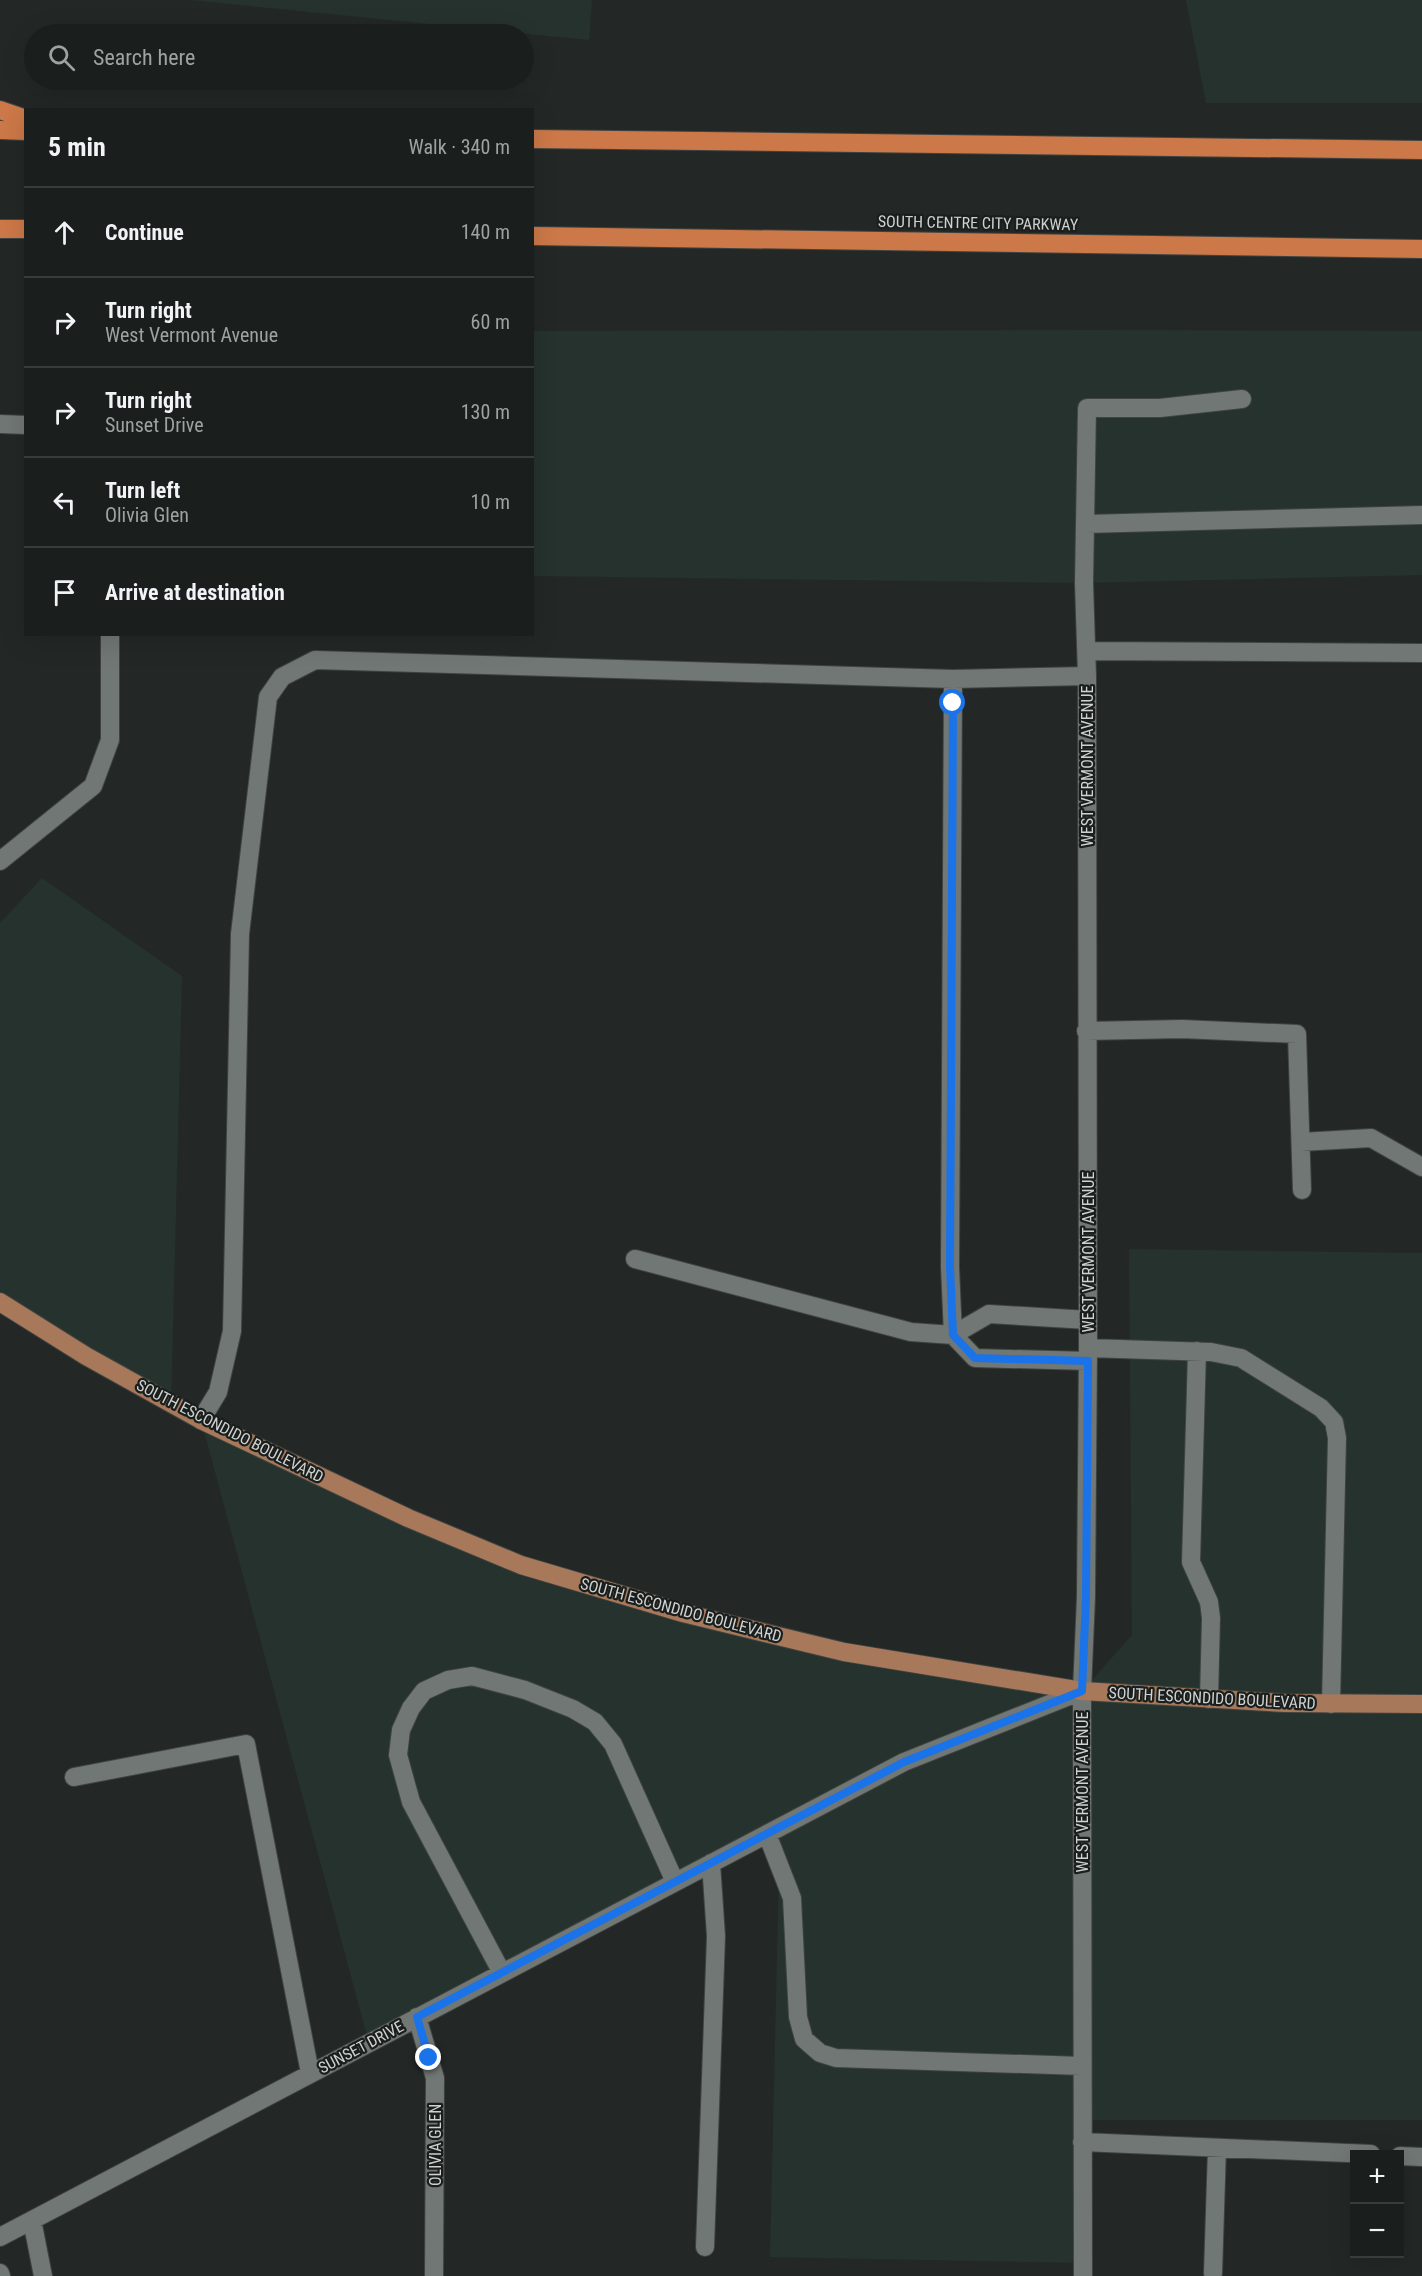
<!DOCTYPE html>
<html lang="en">
<head>
<meta charset="utf-8">
<style>
	body { margin:0; font-family:"Roboto Condensed",sans-serif; background:#232725; color:#f1f3f6 }
	.controls { position:absolute; right:18px; bottom:18px; display:grid; overflow:hidden; border-radius:0px; box-shadow:0 6px 24px #0002 }
	.controls button { width:54px; height:54px; display:grid; place-items:center; padding:0; border:0; border-bottom:2px solid #383c3b; background:#1a1e1c; color:#f1f3f6; font:30px sans-serif }
	.stop { position:absolute; width:18px; height:18px; margin:-14px; border:4px solid #1a73e8; border-radius:50%; background:#fff }
	.stop.end { background:#1a73e8; border-color:#fff; box-shadow:0 2px 6px #0008 }
	.list { margin:0; padding:0; list-style:none }
	h2 { display:flex; justify-content:space-between; align-items:center; height:78px; margin:0; padding:0 24px; font-size:26px }
	h2 small { font-size:20px; font-weight:400; color:#9fa2a3 }
	.list li { display:grid; grid-template-columns:39px 1fr auto; gap:18px; align-items:center; box-sizing:border-box; height:90px; padding:0 24px; border-top:2px solid #383c3b }
	.list b { display:block; font-size:22px; white-space:nowrap }
	.list p { margin:0; font-size:20px; white-space:nowrap; color:#9fa2a3 }
	.list em { font-size:20px; font-style:normal; color:#9fa2a3 }
	.icon { flex:none; width:33px; height:33px; fill:none; stroke:currentColor; stroke-width:2; stroke-linecap:round; stroke-linejoin:round }
	.map { position:relative; flex:none; width:1422px; height:2276px; overflow:hidden }
	.search { position:absolute; background:#1a1e1c; box-shadow:0 6px 24px #0002; left:24px; top:24px; width:510px; height:66px; display:flex; align-items:center; gap:15px; box-sizing:border-box; padding:0 21px; border-radius:33px; color:#9fa2a3; font-size:22px }
	.panel { position:absolute; background:#1a1e1c; box-shadow:0 6px 24px #0002; left:24px; top:108px; width:510px; height:528px; border-radius:0px }
	.map>svg:first-child { display:block }
</style>
</head>
<body>
<div class="map">
<svg width="1422" height="2276" viewBox="0 0 1422 2276">
	<rect width="100%" height="100%" fill="#232826"/>
	<path fill="#26322e" d="M190 0H592L589 40Z
		M1186 0H1422V103H1206Z
		M1090 330 1422 331V575L1084 583 533 576V331Z
		M42 878 182 976 171 1404 0 1302V923Z
		M1129 1249 1422 1253V2120H1082L1083 2263 770 2257 780 1828 369 2043 201 1420 408 1518 683 1613 1082 1691 1132 1635Z"/>
	<g fill="none" stroke-linecap="round" stroke-linejoin="round">
		<defs>
			<path id="minor" d="M0 424 26 425
				M1086 524 1422 515
				M1087 651 1422 653
				M953 679 950 1267 953 1335 975 1358 1088 1361
				M0 861 93 786 110 740V634
				M1086 1031 1182 1029 1297 1034 1302 1190
				M1301 1142 1371 1138 1422 1167
				M635 1259 911 1332 953 1335 989 1314 1088 1320
				M1088 1348 1211 1352 1241 1358 1321 1408 1334 1422 1337 1438 1331 1704
				M1197 1351 1191 1562 1209 1602 1211 1618 1209 1699
				M201 1420 218 1392 232 1331 240 934 268 697 282 677 315 660 953 679 1087 676
				M74 1777 246 1744 310 2073
				M767 1834 792 1898 798 2017 804 2039 820 2053 836 2058 1082 2066
				M502 1973 411 1802 398 1755 401 1730 411 1708 424 1691 448 1680 472 1676 525 1690 573 1709 595 1722 613 1744 675 1882
				M417 2017 435 2078 434 2276
				M1082 2142 1371 2154
				M1400 2156 1422 2157
				M32 2220 43 2276
				M0 2237 904 1762 1082 1691
				M705 2247 716 1936 711 1863
				M0 2273 1 2276
				M1213 2273 1217 2148
				M1083 2276 1082 1691 1086 1597 1088 1348 1087 676 1084 583 1087 408H1160L1242 399"/>
			<path id="major" d="M0 1302 86 1356 201 1420 408 1518 521 1565 683 1613 844 1652 1082 1691 1285 1703 1422 1704"/>
			<path id="highway" d="M0 110 26 119
				M0 130 26 131
				M532 139 1422 150
				M0 229H26
				M532 236 1422 249"/>
		</defs>
		<use href="#minor" stroke="#3f4341" stroke-width="20"/>
		<use href="#major" stroke="#3f4341" stroke-width="20"/>
		<use href="#highway" stroke="#3f4341" stroke-width="20"/>
		<use href="#minor" stroke="#717774" stroke-width="18"/>
		<use href="#major" stroke="#a8785a" stroke-width="18"/>
		<use href="#highway" stroke="#cc7848" stroke-width="18"/>
	</g>
	<g fill="none" stroke-linecap="round" stroke-linejoin="round">
		<path stroke="#1a73e8" stroke-width="8" d="M429 2058 417 2017 904 1762 1082 1691 1086 1597 1088 1361 975 1358 953 1335 950 1267 953 703"/>
	</g>
	<g text-anchor="middle" dominant-baseline="central" stroke-width="4.5" stroke-linejoin="round" paint-order="stroke">
		<g font-size="16" fill="#cfd2d1" stroke="#1a1f1d">
			<text transform="translate(978 223) rotate(1)">SOUTH CENTRE CITY PARKWAY</text>
			<text transform="translate(1087 766) rotate(-90)">WEST VERMONT AVENUE</text>
			<text transform="translate(1088 1252) rotate(-90)">WEST VERMONT AVENUE</text>
			<text transform="translate(230 1431) rotate(27)">SOUTH ESCONDIDO BOULEVARD</text>
			<text transform="translate(681 1610) rotate(15)">SOUTH ESCONDIDO BOULEVARD</text>
			<text transform="translate(1212 1698) rotate(3)">SOUTH ESCONDIDO BOULEVARD</text>
			<text transform="translate(1082 1792) rotate(-90)">WEST VERMONT AVENUE</text>
			<text transform="translate(361 2047) rotate(-28)">SUNSET DRIVE</text>
			<text transform="translate(435 2145) rotate(-90)">OLIVIA GLEN</text>
		</g>
	</g>
</svg>
<div class="controls">
<button>+</button>
<button>−</button>
</div>
<div class="stop" style="left:953px;top:703px"></div>
<div class="stop end" style="left:429px;top:2058px"></div>
<div class="search"><svg class="icon" aria-label="search" viewBox="0 0 24 24"><circle cx="10" cy="10" r="6"/><path d="M15 15l6 6"/></svg>Search here</div>
<section class="panel">
<h2>5 min<small>Walk · 340 m</small></h2>
<ul class="list">
<li><svg class="icon" aria-label="ahead" viewBox="0 0 24 24"><path d="M12 20V5M6 11l6-6 6 6"/></svg><div><b>Continue</b></div><em>140 m</em></li>
<li><svg class="icon" aria-label="right" viewBox="0 0 24 24"><path d="M7 20v-9h11M14 6l5 5-5 5"/></svg><div><b>Turn right</b><p>West Vermont Avenue</p></div><em>60 m</em></li>
<li><svg class="icon" aria-label="right" viewBox="0 0 24 24"><path d="M7 20v-9h11M14 6l5 5-5 5"/></svg><div><b>Turn right</b><p>Sunset Drive</p></div><em>130 m</em></li>
<li><svg class="icon" aria-label="left" viewBox="0 0 24 24"><path d="M17 20v-9H6M10 6l-5 5 5 5"/></svg><div><b>Turn left</b><p>Olivia Glen</p></div><em>10 m</em></li>
<li><svg class="icon" aria-label="arrive" viewBox="0 0 24 24"><path d="M6 21V4h12l-3 4 3 4H6"/></svg><div><b>Arrive at destination</b></div></li>
</ul>
</section>
</div>
</body>
</html>
